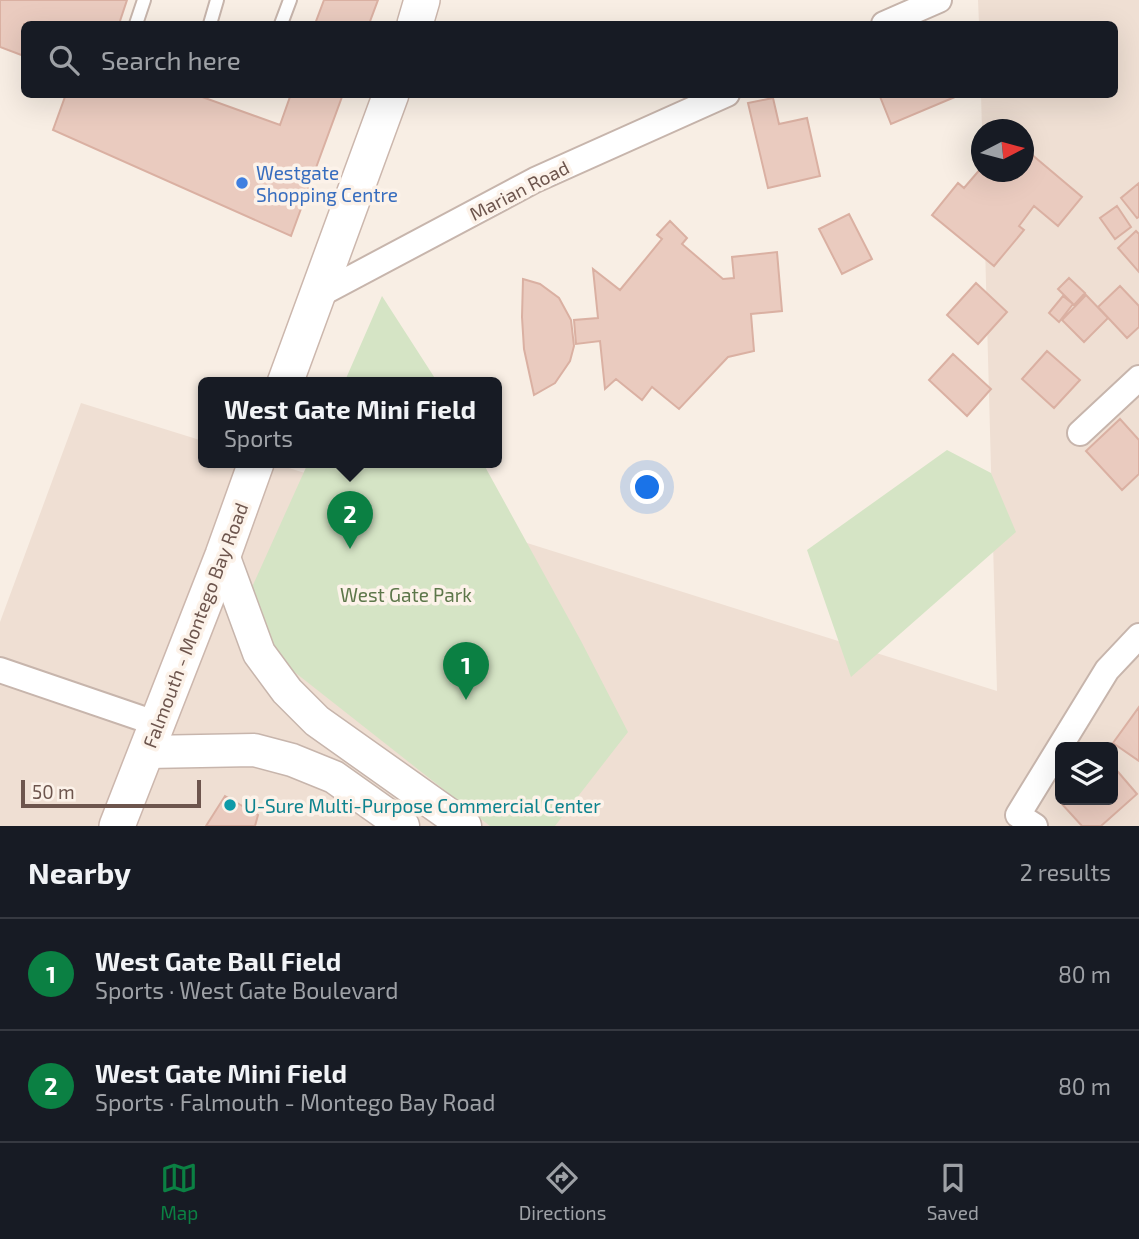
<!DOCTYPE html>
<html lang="en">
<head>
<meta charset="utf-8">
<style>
	body { margin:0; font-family:"Exo 2",sans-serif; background:#20242c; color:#f1f3f6 }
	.controls { position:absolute; right:21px; bottom:21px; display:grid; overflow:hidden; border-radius:10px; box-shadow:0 7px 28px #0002 }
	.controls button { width:63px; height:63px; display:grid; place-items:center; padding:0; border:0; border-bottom:2px solid #363941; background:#171b24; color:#f1f3f6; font:35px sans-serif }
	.compass { position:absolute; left:971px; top:119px; width:63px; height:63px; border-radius:50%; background:#171b24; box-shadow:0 7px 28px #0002; rotate:84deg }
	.scale { position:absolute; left:21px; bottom:18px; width:180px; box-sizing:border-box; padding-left:7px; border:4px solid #6d554d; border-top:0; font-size:19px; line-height:24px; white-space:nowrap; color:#6d554d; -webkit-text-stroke:5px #fcf2e9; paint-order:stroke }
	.you { position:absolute; left:648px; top:488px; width:24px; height:24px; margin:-18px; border:5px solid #fff; border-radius:50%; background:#1a73e8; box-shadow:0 0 0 10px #1a73e833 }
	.badge { display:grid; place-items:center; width:46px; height:46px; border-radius:50%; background:#0b8043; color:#fff; font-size:23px; font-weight:700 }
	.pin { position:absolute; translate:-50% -58px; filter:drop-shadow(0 2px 4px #0008) }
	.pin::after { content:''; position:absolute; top:37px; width:24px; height:21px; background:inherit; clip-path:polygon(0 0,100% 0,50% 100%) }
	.popup { position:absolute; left:198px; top:377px; width:304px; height:91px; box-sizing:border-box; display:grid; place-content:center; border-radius:10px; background:#171b24; filter:drop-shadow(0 2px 5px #0005); font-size:23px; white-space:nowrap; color:#9ea1a6 }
	.popup b { font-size:26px; color:#f1f3f6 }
	.popup::after { content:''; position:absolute; left:50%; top:100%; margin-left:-14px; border:14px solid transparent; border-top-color:#171b24 }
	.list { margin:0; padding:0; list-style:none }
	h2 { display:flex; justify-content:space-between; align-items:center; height:91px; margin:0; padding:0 28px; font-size:30px }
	h2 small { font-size:23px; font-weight:400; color:#9ea1a6 }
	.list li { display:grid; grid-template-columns:46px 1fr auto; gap:21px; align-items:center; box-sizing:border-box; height:112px; padding:0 28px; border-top:2px solid #363941 }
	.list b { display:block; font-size:26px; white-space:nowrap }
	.list p { margin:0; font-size:23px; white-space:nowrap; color:#9ea1a6 }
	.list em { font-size:23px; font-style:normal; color:#9ea1a6 }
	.icon { flex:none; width:38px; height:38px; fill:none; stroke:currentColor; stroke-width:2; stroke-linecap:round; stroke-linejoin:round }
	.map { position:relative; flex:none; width:1139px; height:826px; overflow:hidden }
	.search { position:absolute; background:#171b24; box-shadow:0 7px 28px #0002; left:21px; right:21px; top:21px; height:77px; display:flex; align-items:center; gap:18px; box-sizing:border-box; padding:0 24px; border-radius:10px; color:#9ea1a6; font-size:26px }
	.sheet { height:315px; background:#171b24 }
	nav { display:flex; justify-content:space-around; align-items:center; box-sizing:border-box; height:98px; border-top:2px solid #363941; background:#171b24; font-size:19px; color:#9ea1a6 }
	nav a { display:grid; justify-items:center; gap:4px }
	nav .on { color:#0b8043 }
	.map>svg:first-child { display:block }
</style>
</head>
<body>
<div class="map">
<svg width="1139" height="826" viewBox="0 0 1139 826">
	<rect width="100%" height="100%" fill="#f8eee4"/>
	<path fill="#efdfd3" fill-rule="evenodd" d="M978 0H1139V826H0V622L81 403 203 441V463H273L997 691 983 172H1024V130L982 129 981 95 1114 94V24H979ZM1060 747H1113V800H1060Z"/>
	<path fill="#d5e4c5" d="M382 296 438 383H344Z
		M947 450 991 473 1016 532 851 677 807 550Z
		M308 463H483L581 641 628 732 555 826H490L269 652 248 596Z"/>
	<path fill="#eacbbf" stroke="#dab0a2" stroke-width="2" d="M0 0H127L119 24H24V56L0 47Z
		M324 0H378L369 24H315Z
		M66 94H194L280 125 291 94H343L291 236 53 130Z
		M879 94H962L891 124Z
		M773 98 779 124 807 118 820 176 768 188 748 103Z
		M1024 148 1082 197 1058 226 1034 206 1019 226 1024 230 994 266 932 215 958 183 964 188 982 167V172H1024Z
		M1139 183V217L1137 218 1121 198Z
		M1117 206 1131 227 1115 239 1100 218Z
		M849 214 872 259 842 274 819 229Z
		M670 221 687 238 682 244 723 279 734 278 732 257 777 252 782 311 751 314 754 351 728 357 679 409 652 387 642 400 616 379 605 389 600 341 576 344 574 320 598 318 593 269 620 290 662 239 657 235Z
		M1136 231 1139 234V272L1118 248Z
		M1069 278 1085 293 1074 305 1058 289Z
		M523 279 540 284 559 298 571 320 574 346 570 361 555 383 534 395 524 349 522 317Z
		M976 283 1007 312 978 344 947 315Z
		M1120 286 1139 306V327L1127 338 1098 307Z
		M1086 295 1108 318 1084 342 1062 320Z
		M1063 296 1073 304 1059 322 1049 313Z
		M1047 351 1080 380 1054 408 1022 379Z
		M953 354 991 389 967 416 929 380Z
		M1120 419 1139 440V474L1122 490 1086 451Z
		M1139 707V761L1113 743Z
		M1113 766 1137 794 1101 826H1082L1061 803 1064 800H1113Z
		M225 796 258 815 255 826H206Z"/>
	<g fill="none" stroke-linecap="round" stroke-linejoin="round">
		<defs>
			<path id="service" d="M136 24 144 0
				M210 24 217 0
				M281 24 290 0"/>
			<path id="minor" d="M884 24 939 0
				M317 296 535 180 727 94
				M1080 433 1139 378
				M0 670 158 724
				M1035 826 1018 815 1107 670 1139 636"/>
			<path id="tertiary" d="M223 555 259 653 287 691 317 721 465 826
				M147 752 254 750 292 760 334 777 403 826"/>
			<path id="secondary" d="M415 24 422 0
				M285 383 391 94
				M117 826 223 555 256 463"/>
		</defs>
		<use href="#service" stroke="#c7b5ac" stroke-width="16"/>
		<use href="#minor" stroke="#c7b5ac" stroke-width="28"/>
		<use href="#tertiary" stroke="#c7b5ac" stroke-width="35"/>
		<use href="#secondary" stroke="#ccb7ad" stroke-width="38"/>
		<use href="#service" stroke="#fff" stroke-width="12"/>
		<use href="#minor" stroke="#fff" stroke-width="24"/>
		<use href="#tertiary" stroke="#fff" stroke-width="32"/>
		<use href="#secondary" stroke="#fff" stroke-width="35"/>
	</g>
	<circle fill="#3f7fe0" stroke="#fcf2e9" stroke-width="2.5" cx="242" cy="183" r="7"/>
	<circle fill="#0f9aa8" stroke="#fcf2e9" stroke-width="2.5" cx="230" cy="805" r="7"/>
	<g text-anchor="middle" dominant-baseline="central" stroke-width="7" stroke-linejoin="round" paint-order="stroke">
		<g font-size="19" fill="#366cbe" stroke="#fcf2e9" text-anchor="start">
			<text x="256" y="172">Westgate<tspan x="256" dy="22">Shopping Centre</tspan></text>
		</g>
		<g font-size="19" fill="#6d554d" stroke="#fcf2e9">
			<text transform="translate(519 190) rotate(-27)">Marian Road</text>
			<text transform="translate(195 625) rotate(-69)">Falmouth - Montego Bay Road</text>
		</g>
		<g font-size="19" fill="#5d774a" stroke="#fcf2e9">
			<text x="406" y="594">West Gate Park</text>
		</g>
		<g font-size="19" fill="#0d838f" stroke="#fcf2e9" text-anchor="start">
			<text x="244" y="805">U-Sure Multi-Purpose Commercial Center</text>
		</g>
	</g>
</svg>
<div class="controls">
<button><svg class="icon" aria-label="layers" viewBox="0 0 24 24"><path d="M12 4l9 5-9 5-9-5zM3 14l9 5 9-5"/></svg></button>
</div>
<svg class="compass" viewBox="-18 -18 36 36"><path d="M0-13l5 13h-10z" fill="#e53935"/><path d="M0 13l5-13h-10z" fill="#9ea1a6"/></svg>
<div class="scale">50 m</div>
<div class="you"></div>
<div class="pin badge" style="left:466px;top:700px">1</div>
<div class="pin badge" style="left:350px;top:549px">2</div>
<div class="popup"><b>West Gate Mini Field</b>Sports</div>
<div class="search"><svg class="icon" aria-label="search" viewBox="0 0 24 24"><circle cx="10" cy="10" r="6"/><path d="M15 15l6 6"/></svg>Search here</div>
</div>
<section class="sheet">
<h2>Nearby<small>2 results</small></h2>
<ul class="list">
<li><span class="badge">1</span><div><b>West Gate Ball Field</b><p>Sports · West Gate Boulevard</p></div><em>80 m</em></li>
<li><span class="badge">2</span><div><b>West Gate Mini Field</b><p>Sports · Falmouth - Montego Bay Road</p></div><em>80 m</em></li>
</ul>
</section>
<nav>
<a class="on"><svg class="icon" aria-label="map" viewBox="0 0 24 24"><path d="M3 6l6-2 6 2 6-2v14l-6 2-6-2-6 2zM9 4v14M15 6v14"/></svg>Map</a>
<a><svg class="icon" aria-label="directions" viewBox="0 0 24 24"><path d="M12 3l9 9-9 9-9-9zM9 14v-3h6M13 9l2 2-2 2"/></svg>Directions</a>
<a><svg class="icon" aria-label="saved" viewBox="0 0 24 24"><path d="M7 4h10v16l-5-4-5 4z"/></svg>Saved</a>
</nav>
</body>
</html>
